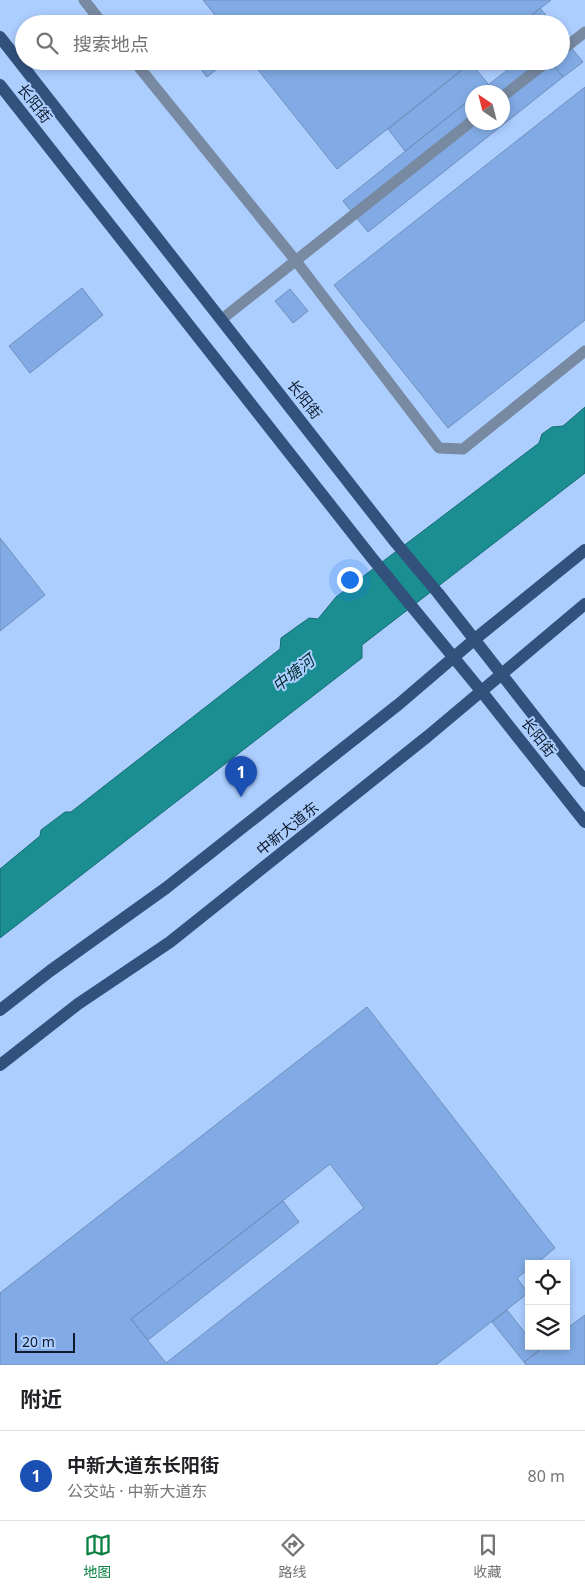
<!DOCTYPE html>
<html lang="zh">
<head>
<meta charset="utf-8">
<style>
	body { margin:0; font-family:"Noto Sans","Noto Sans SC",sans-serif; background:#f2f2f2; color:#202124 }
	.controls { position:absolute; right:15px; bottom:15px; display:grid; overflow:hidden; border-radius:0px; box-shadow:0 2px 8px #0003 }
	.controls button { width:45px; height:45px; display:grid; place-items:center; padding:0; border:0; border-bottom:1px solid #e0e0e0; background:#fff; color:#202124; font:25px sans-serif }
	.compass { position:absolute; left:465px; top:85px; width:45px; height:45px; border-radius:50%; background:#fff; box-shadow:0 2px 8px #0003; rotate:325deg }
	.scale { position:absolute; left:15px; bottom:12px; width:60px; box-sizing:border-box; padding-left:5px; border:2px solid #0e1b2c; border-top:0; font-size:14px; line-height:18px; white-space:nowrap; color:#0e1b2c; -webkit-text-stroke:4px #acceff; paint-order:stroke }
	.you { position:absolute; left:349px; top:579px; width:18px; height:18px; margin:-12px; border:4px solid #fff; border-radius:50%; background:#1a73e8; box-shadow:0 0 0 8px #1a73e833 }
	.badge { display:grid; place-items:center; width:32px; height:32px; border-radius:50%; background:#0b8043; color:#fff; font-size:16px; font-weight:700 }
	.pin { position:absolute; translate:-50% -41px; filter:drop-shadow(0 1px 2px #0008) }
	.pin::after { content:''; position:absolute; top:26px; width:18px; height:15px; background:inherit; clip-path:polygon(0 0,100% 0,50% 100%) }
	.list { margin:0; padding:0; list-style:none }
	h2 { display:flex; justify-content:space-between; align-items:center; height:65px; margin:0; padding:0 20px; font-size:21px }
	h2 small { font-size:16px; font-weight:400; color:#757577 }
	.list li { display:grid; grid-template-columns:32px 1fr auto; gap:15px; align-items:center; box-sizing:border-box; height:90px; padding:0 20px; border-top:1px solid #e0e0e0 }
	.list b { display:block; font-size:19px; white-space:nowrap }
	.list p { margin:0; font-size:16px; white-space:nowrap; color:#757577 }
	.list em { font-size:16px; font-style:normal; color:#757577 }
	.icon { flex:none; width:28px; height:28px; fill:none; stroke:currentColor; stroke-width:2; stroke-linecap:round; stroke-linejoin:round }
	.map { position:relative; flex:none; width:585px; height:1365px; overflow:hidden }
	.search { position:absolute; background:#fff; box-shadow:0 2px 8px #0003; left:15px; right:15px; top:15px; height:55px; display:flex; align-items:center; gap:12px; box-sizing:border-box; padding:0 18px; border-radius:28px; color:#757577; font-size:19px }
	.sheet { height:155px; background:#fff }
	nav { display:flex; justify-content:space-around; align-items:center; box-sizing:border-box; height:70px; border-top:1px solid #e0e0e0; background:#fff; font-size:14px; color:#757577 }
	nav a { display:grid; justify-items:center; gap:2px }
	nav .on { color:#0b8043 }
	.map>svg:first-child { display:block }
</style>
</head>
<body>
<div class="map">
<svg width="585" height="1365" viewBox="0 0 585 1365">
	<rect width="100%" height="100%" fill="#acceff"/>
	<path fill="#1a8e91" stroke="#166c73" d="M585 407V473L362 645V658L0 938V869L40 836 41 830 65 812H71L280 649 281 638 309 618 318 619 336 597 539 443 542 434 552 427 563 426Z"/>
	<path fill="#82abe5" stroke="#6f8fbc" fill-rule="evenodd" d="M203 0H551L521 24H222Z
		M540 8 553 24H521Z
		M561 35 583 62 563 77 550 61H561Z
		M194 61H227L207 77Z
		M251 61H473L337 169Z
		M519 61H550L563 77 368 232 343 201 472 98V122H502V92H479Z
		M471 63 489 85 479 92H472V98L405 151 388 129Z
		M585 87V320L448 428 334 285Z
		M82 288 103 315 30 373 9 346Z
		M290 289 308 311 293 323 275 301Z
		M0 538 45 595 0 631Z
		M367 1007 555 1248 536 1264H529V1269L517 1278 528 1293 436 1365H0V1293ZM330 1164 364 1208 166 1363 131 1319Z
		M283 1201 299 1222 148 1340 131 1319Z
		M507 1310 529 1338V1346H535L539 1351 524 1362 492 1322Z
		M585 1315V1365H526L524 1362 544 1346H566V1329Z"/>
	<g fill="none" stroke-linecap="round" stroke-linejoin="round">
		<path stroke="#7889a2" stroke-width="11" d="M84 0 103 24
			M561 51 585 32
			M134 61 296 261 439 448 463 449 585 351
			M502 97 548 61
			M222 319 472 121"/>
		<path stroke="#32517d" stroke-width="12" d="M0 37 396 543 438 593 585 781
			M0 85 372 558 482 692 585 822
			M0 1010 50 971 166 888 399 704 475 639 585 550
			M0 1065 78 1004 170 942 428 736 585 604"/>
	</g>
	<g text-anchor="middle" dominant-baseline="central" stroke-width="4" stroke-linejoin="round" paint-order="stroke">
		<g font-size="15" fill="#0e1b2c" stroke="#acceff">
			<text transform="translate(35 103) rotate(52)">长阳街</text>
			<text transform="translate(305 399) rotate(52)">长阳街</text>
			<text transform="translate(539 737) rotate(52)">长阳街</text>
			<text transform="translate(287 828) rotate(-39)">中新大道东</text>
		</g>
		<g font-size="16" font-style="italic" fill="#003132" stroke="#acceff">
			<text transform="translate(293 673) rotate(-38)">中塘河</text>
		</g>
	</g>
</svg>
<div class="controls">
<button><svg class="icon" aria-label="locate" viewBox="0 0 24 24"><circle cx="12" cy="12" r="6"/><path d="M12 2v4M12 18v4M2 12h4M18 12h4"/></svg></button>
<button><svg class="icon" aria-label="layers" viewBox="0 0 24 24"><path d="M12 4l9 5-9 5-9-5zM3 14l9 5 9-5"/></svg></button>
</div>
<svg class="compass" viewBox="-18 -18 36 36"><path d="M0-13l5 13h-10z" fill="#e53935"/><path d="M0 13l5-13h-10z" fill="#757577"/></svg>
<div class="scale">20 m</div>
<div class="you"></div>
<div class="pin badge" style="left:241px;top:797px;background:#1a4fb4">1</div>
<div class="search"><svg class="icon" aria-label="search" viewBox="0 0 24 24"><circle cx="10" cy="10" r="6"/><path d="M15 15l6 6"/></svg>搜索地点</div>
</div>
<section class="sheet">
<h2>附近<small></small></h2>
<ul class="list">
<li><span class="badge" style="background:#1a4fb4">1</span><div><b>中新大道东长阳街</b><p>公交站 · 中新大道东</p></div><em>80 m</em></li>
</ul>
</section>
<nav>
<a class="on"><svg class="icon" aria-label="map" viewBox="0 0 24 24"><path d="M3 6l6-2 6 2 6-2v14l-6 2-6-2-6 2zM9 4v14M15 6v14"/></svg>地图</a>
<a><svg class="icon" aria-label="directions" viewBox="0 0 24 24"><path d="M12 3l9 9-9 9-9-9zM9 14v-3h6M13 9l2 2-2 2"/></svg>路线</a>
<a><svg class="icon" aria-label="saved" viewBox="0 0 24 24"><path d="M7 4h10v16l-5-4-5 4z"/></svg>收藏</a>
</nav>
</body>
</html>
